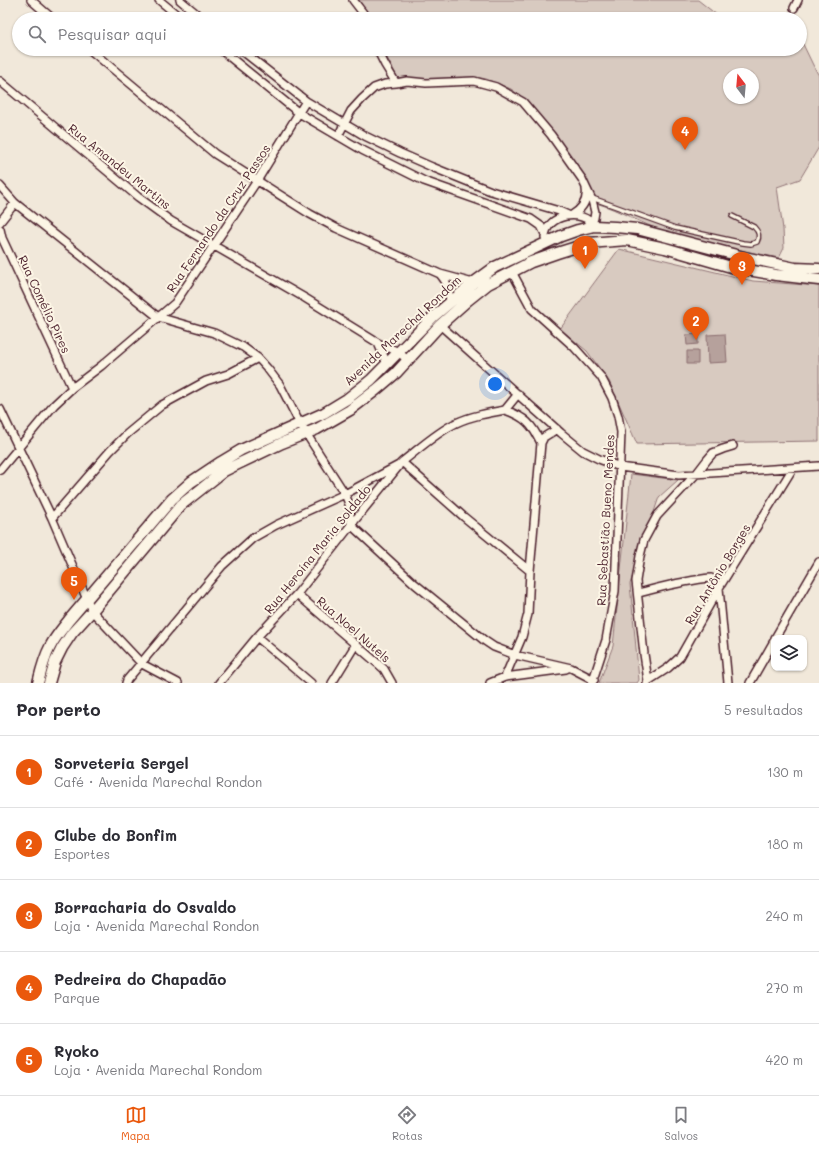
<!DOCTYPE html>
<html lang="pt">
<head>
<meta charset="utf-8">
<style>
	body { margin:0; font-family:Mali,sans-serif; background:#f7f7f7; color:#2b2b33 }
	.controls { position:absolute; right:12px; bottom:12px; display:grid; overflow:hidden; border-radius:8px; box-shadow:0 1px 3px #0004 }
	.controls button { width:36px; height:36px; display:grid; place-items:center; padding:0; border:0; border-bottom:1px solid #e1e1e2; background:#fff; color:#2b2b33; font:20px sans-serif }
	.compass { position:absolute; left:723px; top:68px; width:36px; height:36px; border-radius:50%; background:#fff; box-shadow:0 1px 3px #0004; rotate:344deg }
	.you { position:absolute; left:495px; top:384px; width:14px; height:14px; margin:-10px; border:3px solid #fff; border-radius:50%; background:#1a73e8; box-shadow:0 0 0 6px #1a73e833 }
	.badge { display:grid; place-items:center; width:26px; height:26px; border-radius:50%; background:#ea580c; color:#fff; font-size:13px; font-weight:700 }
	.pin { position:absolute; translate:-50% -33px; filter:drop-shadow(0 1px 2px #0008) }
	.pin::after { content:''; position:absolute; top:21px; width:14px; height:12px; background:inherit; clip-path:polygon(0 0,100% 0,50% 100%) }
	.list { margin:0; padding:0; list-style:none }
	h2 { display:flex; justify-content:space-between; align-items:center; height:52px; margin:0; padding:0 16px; font-size:17px }
	h2 small { font-size:13px; font-weight:400; color:#7c7c81 }
	.list li { display:grid; grid-template-columns:26px 1fr auto; gap:12px; align-items:center; box-sizing:border-box; height:72px; padding:0 16px; border-top:1px solid #e1e1e2 }
	.list b { display:block; font-size:15px; white-space:nowrap }
	.list p { margin:0; font-size:13px; white-space:nowrap; color:#7c7c81 }
	.list em { font-size:13px; font-style:normal; color:#7c7c81 }
	.icon { flex:none; width:22px; height:22px; fill:none; stroke:currentColor; stroke-width:2; stroke-linecap:round; stroke-linejoin:round }
	.map { position:relative; flex:none; width:819px; height:683px; overflow:hidden }
	.search { position:absolute; background:#fff; box-shadow:0 1px 3px #0004; left:12px; right:12px; top:12px; height:44px; display:flex; align-items:center; gap:10px; box-sizing:border-box; padding:0 14px; border-radius:22px; color:#7c7c81; font-size:15px }
	.sheet { height:412px; background:#fff }
	nav { display:flex; justify-content:space-around; align-items:center; box-sizing:border-box; height:56px; border-top:1px solid #e1e1e2; background:#fff; font-size:11px; color:#7c7c81 }
	nav a { display:grid; justify-items:center; gap:2px }
	nav .on { color:#ea580c }
	.map>svg:first-child { display:block }
</style>
</head>
<body>
<div class="map">
<svg width="819" height="683" viewBox="0 0 819 683">
	<rect width="100%" height="100%" fill="#f1e8da"/>
	<filter id="ink" filterUnits="userSpaceOnUse"><feTurbulence type="fractalNoise" baseFrequency=".025" numOctaves="2"/><feDisplacementMap in="SourceGraphic" scale="8" xChannelSelector="R" yChannelSelector="G"/><feConvolveMatrix kernelMatrix="1 2 1 2 8 2 1 2 1" color-interpolation-filters="sRGB"/></filter>
	<g filter="url(#ink)">
		<path fill="#d8cac0" stroke="#917476" fill-rule="evenodd" d="M359 0H698L722 19H726H369L361 3Z
			M800 38 813 65 819 76V147L800 179 777 187 783 229 784 248 779 258C741 250 702 243 664 231 641 224 620 210 596 203L540 119 527 101 511 89 486 79 476 77 427 79 398 78 382 49H800ZM729 74H753V98H729Z
			M619 249 753 281 819 286V441L637 444 609 381 587 351 560 329Z
			M631 474 678 480 659 497 630 584 639 680 637 683H599L613 646Z"/>
		<path fill="#b6a19c" stroke="#8b6d6f" d="M698 334V344L687 345 686 335Z
			M725 334 727 362 708 363 707 335Z
			M687 351H698V364H687Z"/>
		<g fill="none" stroke-linecap="round" stroke-linejoin="round">
			<defs>
				<path id="lane" d="M592 198 675 228 743 243 751 244 757 242C760 236 759 232 754 227L732 216"/>
				<path id="street" d="M31 0 53 19
					M159 0 182 19
					M180 0 203 19
					M353 0 363 13 366 19
					M794 8 798 0
					M89 49 215 154 310 214 336 228 440 274 473 283
					M220 49 299 113 362 150 424 181 531 219 541 226 545 234
					M240 49 306 101 365 136 400 153 432 167 491 191 559 211 568 215
					M377 49 385 65 396 83 407 81 426 83 474 81 496 87 523 102 551 135 582 179 592 200 595 212 594 218 592 223
					M0 81 138 197 171 221 305 298 378 343 399 352 407 360
					M338 136 351 111 362 99 374 88 385 84 396 83
					M0 186 15 203 158 317 214 333 243 347 258 358 267 368 280 385 300 424 345 494 349 504 351 525 415 584 485 641 494 647 515 655 571 668 594 680
					M572 215C582 209 588 201 586 189
					M0 222 15 203
					M0 229 2 238 72 388
					M545 237C546 214 583 208 594 226
					M512 272 532 309 574 347 601 377 612 398 618 416 621 432 615 591 606 640 592 683
					M440 274C449 285 449 289 450 303
					M440 325 561 433 583 451 599 459 620 467 679 475 819 466
					M378 343 387 364
					M0 409 52 518 92 611 142 664 178 683
					M505 410C525 417 532 424 541 443
					M402 462 464 517 530 571
					M0 470 54 405 72 388 101 366 175 303 257 181 306 101
					M52 518 110 451 127 434 162 405 206 381 228 374 258 358
					M638 593C662 587 686 580 711 578L719 588 728 683
					M297 594 384 669 392 683
					M257 637 311 683
					M775 638 819 562
					M505 677 522 637 528 614 530 571 541 443 544 437 557 429
					M648 681 668 668 680 657 719 588 793 468
					M126 683 127 680 222 566 253 538 276 525 345 494 399 465 402 462C420 448 437 432 456 423 471 416 488 413 505 410L518 394
					M219 683 257 637 297 594 351 525 398 467
					M332 683 356 644
					M490 683 505 677 566 669
					M647 683 648 681 644 654 636 581 640 556 644 540 657 516 697 473 707 460 713 453 723 449 733 446
					M750 683 774 641"/>
				<path id="secondary" d="M38 683C41 671 44 658 50 647 55 637 62 629 69 620L172 499 191 482 221 462 241 450 324 413 347 399 371 380 433 317 473 283 495 267 561 236 578 230 594 226 615 227 637 229 744 257 795 268 819 269
					M49 683 55 662 62 648 72 633 92 611 181 505 224 471 238 464 282 443 317 429 350 410 376 390 396 373 440 325 468 300 488 284 531 262 557 253 589 243 627 240 665 248 731 267 776 275 819 280"/>
			</defs>
			<use href="#lane" stroke="#4a1f2b" stroke-width="6"/>
			<use href="#street" stroke="#4a1f2b" stroke-width="10"/>
			<use href="#secondary" stroke="#4a1f2b" stroke-width="13"/>
			<use href="#lane" stroke="#fcf5e5" stroke-width="3.5"/>
			<use href="#street" stroke="#fcf5e5" stroke-width="7"/>
			<use href="#secondary" stroke="#fcf5e5" stroke-width="10"/>
		</g>
	</g>
	<g text-anchor="middle" dominant-baseline="central" stroke-width="4" stroke-linejoin="round" paint-order="stroke">
		<g font-size="12" fill="#4a1f2b" stroke="#fcf5e5">
			<text transform="translate(120 166) rotate(39)">Rua Amandeu Martins</text>
			<text transform="translate(218 218) rotate(-56)">Rua Fernando da Cruz Passos</text>
			<text transform="translate(45 304) rotate(65)">Rua Comélio Pires</text>
			<text transform="translate(402 330) rotate(-43)">Avenida Marechal Rondom</text>
			<text transform="translate(605 520) rotate(-87)">Rua Sebastião Bueno Mendes</text>
			<text transform="translate(317 549) rotate(-51)">Rua Heroína Maria Soldado</text>
			<text transform="translate(717 574) rotate(-59)">Rua Antônio Borges</text>
			<text transform="translate(354 629) rotate(41)">Rua Noel Nutels</text>
		</g>
	</g>
</svg>
<div class="controls">
<button><svg class="icon" aria-label="layers" viewBox="0 0 24 24"><path d="M12 4l9 5-9 5-9-5zM3 14l9 5 9-5"/></svg></button>
</div>
<svg class="compass" viewBox="-18 -18 36 36"><path d="M0-13l5 13h-10z" fill="#e53935"/><path d="M0 13l5-13h-10z" fill="#7c7c81"/></svg>
<div class="you"></div>
<div class="pin badge" style="left:585px;top:269px">1</div>
<div class="pin badge" style="left:696px;top:340px">2</div>
<div class="pin badge" style="left:742px;top:285px">3</div>
<div class="pin badge" style="left:685px;top:150px">4</div>
<div class="pin badge" style="left:74px;top:600px">5</div>
<div class="search"><svg class="icon" aria-label="search" viewBox="0 0 24 24"><circle cx="10" cy="10" r="6"/><path d="M15 15l6 6"/></svg>Pesquisar aqui</div>
</div>
<section class="sheet">
<h2>Por perto<small>5 resultados</small></h2>
<ul class="list">
<li><span class="badge">1</span><div><b>Sorveteria Sergel</b><p>Café · Avenida Marechal Rondon</p></div><em>130 m</em></li>
<li><span class="badge">2</span><div><b>Clube do Bonfim</b><p>Esportes</p></div><em>180 m</em></li>
<li><span class="badge">3</span><div><b>Borracharia do Osvaldo</b><p>Loja · Avenida Marechal Rondon</p></div><em>240 m</em></li>
<li><span class="badge">4</span><div><b>Pedreira do Chapadão</b><p>Parque</p></div><em>270 m</em></li>
<li><span class="badge">5</span><div><b>Ryoko</b><p>Loja · Avenida Marechal Rondom</p></div><em>420 m</em></li>
</ul>
</section>
<nav>
<a class="on"><svg class="icon" aria-label="map" viewBox="0 0 24 24"><path d="M3 6l6-2 6 2 6-2v14l-6 2-6-2-6 2zM9 4v14M15 6v14"/></svg>Mapa</a>
<a><svg class="icon" aria-label="directions" viewBox="0 0 24 24"><path d="M12 3l9 9-9 9-9-9zM9 14v-3h6M13 9l2 2-2 2"/></svg>Rotas</a>
<a><svg class="icon" aria-label="saved" viewBox="0 0 24 24"><path d="M7 4h10v16l-5-4-5 4z"/></svg>Salvos</a>
</nav>
</body>
</html>
